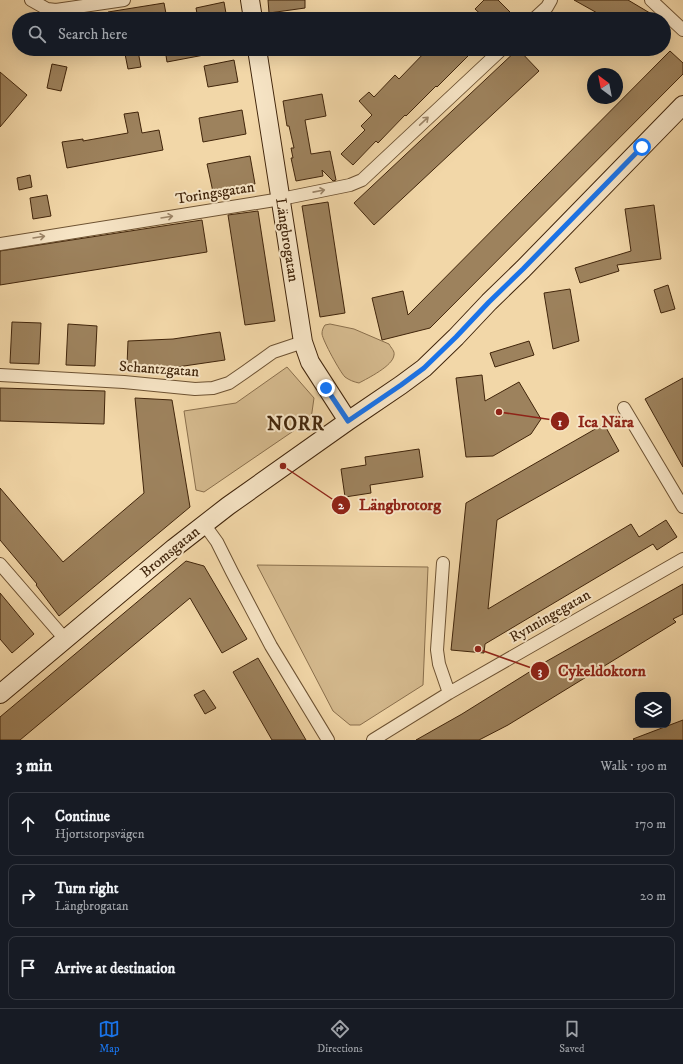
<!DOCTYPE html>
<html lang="en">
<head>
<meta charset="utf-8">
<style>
	body { margin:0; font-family:"IM FELL DW Pica",serif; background:#242831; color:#f1f3f6 }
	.controls { position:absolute; right:12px; bottom:12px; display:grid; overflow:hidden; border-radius:8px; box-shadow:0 4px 16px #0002 }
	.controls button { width:36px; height:36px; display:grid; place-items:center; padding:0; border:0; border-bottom:1px solid #363941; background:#171b24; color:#f1f3f6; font:20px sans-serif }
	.compass { position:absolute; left:587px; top:68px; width:36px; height:36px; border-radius:50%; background:#171b24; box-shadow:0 4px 16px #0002; rotate:328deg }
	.stop { position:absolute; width:12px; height:12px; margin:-9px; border:3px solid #1a73e8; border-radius:50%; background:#fff }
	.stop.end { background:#1a73e8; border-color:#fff; box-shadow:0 1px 4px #0008 }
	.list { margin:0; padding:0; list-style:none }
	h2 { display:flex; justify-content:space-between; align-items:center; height:52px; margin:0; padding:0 16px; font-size:17px }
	h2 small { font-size:13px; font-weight:400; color:#9ea1a6 }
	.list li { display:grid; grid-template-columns:26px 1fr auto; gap:12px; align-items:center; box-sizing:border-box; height:64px; margin:0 8px 8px; padding:0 8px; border:1px solid #363941; border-radius:8px }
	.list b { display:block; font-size:15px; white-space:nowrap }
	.list p { margin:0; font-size:13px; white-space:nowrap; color:#9ea1a6 }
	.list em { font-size:13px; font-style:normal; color:#9ea1a6 }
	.icon { flex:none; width:22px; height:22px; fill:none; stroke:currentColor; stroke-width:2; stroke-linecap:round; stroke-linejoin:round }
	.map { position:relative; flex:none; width:683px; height:740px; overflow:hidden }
	.search { position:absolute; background:#171b24; box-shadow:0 4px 16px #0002; left:12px; right:12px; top:12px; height:44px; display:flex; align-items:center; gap:10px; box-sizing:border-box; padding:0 14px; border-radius:22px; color:#9ea1a6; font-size:15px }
	.sheet { height:268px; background:#171b24 }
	nav { display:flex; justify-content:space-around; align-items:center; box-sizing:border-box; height:56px; border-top:1px solid #363941; background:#171b24; font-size:11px; color:#9ea1a6 }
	nav a { display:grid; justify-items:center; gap:2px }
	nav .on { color:#1a73e8 }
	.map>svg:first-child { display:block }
</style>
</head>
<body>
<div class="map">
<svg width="683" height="740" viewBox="0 0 683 740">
	<rect width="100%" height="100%" fill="#f2d7a8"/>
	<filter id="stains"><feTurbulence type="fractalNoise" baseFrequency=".005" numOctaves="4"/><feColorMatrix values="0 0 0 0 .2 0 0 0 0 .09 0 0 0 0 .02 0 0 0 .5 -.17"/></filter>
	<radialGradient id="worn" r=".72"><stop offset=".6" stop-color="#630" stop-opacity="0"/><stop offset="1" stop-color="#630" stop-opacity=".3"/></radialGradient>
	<path fill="#d4b98d" stroke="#8a6f4c" d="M330 324 354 329 389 344C391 348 395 351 394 355 393 366 368 378 359 383 354 382 349 380 345 377 340 372 323 341 322 334 322 330 323 328 325 325Z
		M287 367 314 398 311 419 204 492 196 490 184 411 236 403Z
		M257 565 428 567 423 685 360 725H350L333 711Z"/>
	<path fill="#9d825d" stroke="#41250b" d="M268 0H305V8L269 13Z
		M484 0H498L517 19H486L475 9Z
		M574 0H628L660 19H608Z
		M224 2 227 19H198L196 8Z
		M164 3 167 19H109L108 12Z
		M165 49H203L204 55 167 62Z
		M428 49H475L437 87 436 86 406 116 405 115 378 143 376 141 353 165 341 154 365 130 361 126 372 115 359 101 369 92 374 97 395 75 399 79Z
		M518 49 539 71 374 225 354 203Z
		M138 51 141 67 128 69 125 54Z
		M670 51 683 63V74L430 328 382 340 372 298 403 291 408 315Z
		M234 60 238 82 208 87 204 66Z
		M52 64 67 67 61 91 47 88Z
		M0 72 27 95 0 127Z
		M322 94 326 116 305 120 311 154 330 151 336 180 333 181 322 170 323 176 296 181 291 158H293L291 148H294L289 126H287L283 101Z
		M242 110 246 134 203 142 199 118Z
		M138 112 142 133 159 130 163 150 67 168 62 142 83 139V141L128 133 124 114Z
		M250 156 255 184 213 192 207 164Z
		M30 175 32 187 19 190 17 178Z
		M47 195 51 216 33 219 30 198Z
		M328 202 345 313 320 317 302 206Z
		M654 205 661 259 617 265 619 271 580 283 575 268 631 251 625 209Z
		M258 211 275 321 245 325 228 215Z
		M202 220 207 252 0 285V251Z
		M668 285 675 309 661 313 654 290Z
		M570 289 579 341 553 349 544 293Z
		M12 322 41 323 39 364 10 363Z
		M68 324 97 326 95 366 66 365Z
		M220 332 225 360 177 367 127 365 128 341 173 339Z
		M529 341 534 355 495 367 490 353Z
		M482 375 485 401 519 382 541 419 531 434 493 456 466 457 456 378Z
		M683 378V467L645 399Z
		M0 388 105 391 104 424 0 421Z
		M135 398 172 400 190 507 59 616 36 585 37 584 0 540V488L63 562 144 493Z
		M604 424 619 451 497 520 488 609 631 524 639 537 666 520 677 537 657 550 653 544 485 644 484 653 451 650 466 503Z
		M419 449 423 477 370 485 371 493 345 497 341 469 366 465 365 457Z
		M186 561 204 566 247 639 222 653 190 598 20 740H0V717Z
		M683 584V614L673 619 676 622 508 725 479 740H416L462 714 547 661Z
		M0 593 34 634 12 653 0 639Z
		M258 658 306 740H272L233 672Z
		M204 690 216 708 205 714 194 695Z
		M683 720V740H634L633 739Z"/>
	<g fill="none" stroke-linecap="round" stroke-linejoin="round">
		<defs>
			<path id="street" d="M31 0 47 9 56 10 124 0
				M651 0 683 30
				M534 19 547 7 551 0
				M0 244 281 199 350 185 362 180 502 49
				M0 375 124 382 195 389 213 388 229 383 245 372 273 352 303 342
				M624 408 683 507
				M204 524 217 542 232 572 271 646 328 740
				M443 563 437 650 439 664 449 693
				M0 564 65 639
				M373 740 449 693 683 559"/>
			<path id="secondary" d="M250 0 253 19
				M257 49 303 342 310 362 348 421
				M0 694 174 548 228 506 348 421 401 385 424 368 456 337 489 302 523 269 683 105"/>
		</defs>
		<use href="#street" stroke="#6d5232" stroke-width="14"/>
		<use href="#secondary" stroke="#41250b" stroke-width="20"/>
		<use href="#street" stroke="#f7e5c6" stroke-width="12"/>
		<use href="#secondary" stroke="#f7e5c6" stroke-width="18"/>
	</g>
	<defs><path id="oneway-shaft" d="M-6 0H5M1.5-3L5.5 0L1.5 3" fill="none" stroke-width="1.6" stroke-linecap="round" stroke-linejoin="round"/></defs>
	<g stroke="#9c8568">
		<use href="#oneway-shaft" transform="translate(424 121) rotate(-43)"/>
		<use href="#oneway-shaft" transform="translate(319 191) rotate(-11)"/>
		<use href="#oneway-shaft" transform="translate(167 217) rotate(-9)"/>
		<use href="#oneway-shaft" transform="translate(39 237) rotate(-9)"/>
	</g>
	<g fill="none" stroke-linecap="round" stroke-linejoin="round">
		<path stroke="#1a73e8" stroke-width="5" d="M326 388 348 421 401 385 424 368 456 337 489 302 523 269 642 147"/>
	</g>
	<g text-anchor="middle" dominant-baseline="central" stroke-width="4" stroke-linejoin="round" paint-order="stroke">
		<g font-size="15" fill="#41250b" stroke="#f7e5c6">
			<text transform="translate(215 193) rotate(-9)">Toringsgatan</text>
			<text transform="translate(287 240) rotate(81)">Längbrogatan</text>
			<text transform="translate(159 369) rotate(4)">Schantzgatan</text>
			<text transform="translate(170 552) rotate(-39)">Bromsgatan</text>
			<text transform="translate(550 616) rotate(-30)">Rynningegatan</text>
		</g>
		<g font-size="19" font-weight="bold" letter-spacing="1" fill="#41250b" stroke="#f7e5c6">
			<text x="296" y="424">NORR</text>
		</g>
	</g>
	<path fill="none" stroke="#8f2418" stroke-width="1.5" d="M499 412L560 421M283 466L341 505M478 649L540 671"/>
	<g fill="#8f2418" stroke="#f7e5c6" stroke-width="1.5">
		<circle cx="499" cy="412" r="4"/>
		<circle cx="283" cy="466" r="4"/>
		<circle cx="478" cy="649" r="4"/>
		<circle cx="560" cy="421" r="10"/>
		<circle cx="341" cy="505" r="10"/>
		<circle cx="540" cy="671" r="10"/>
	</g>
	<g font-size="12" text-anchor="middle" font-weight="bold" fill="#fff">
		<text x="560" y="426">1</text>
		<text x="341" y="509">2</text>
		<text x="540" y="675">3</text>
	</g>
	<g font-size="16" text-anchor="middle" font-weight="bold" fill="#8f2418" stroke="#f7e5c6" stroke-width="4" stroke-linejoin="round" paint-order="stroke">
		<text x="606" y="427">Ica Nära</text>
		<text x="400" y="510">Längbrotorg</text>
		<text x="602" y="676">Cykeldoktorn</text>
	</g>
	<rect width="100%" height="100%" filter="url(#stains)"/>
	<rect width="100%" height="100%" fill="url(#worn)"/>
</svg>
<div class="controls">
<button><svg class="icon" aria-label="layers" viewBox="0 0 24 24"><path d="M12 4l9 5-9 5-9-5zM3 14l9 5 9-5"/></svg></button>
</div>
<svg class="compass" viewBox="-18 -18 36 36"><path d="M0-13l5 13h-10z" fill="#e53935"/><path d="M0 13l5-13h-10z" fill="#9ea1a6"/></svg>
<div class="stop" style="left:642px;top:147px"></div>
<div class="stop end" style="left:326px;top:388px"></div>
<div class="search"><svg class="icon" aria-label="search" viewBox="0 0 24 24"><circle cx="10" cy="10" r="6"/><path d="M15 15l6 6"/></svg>Search here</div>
</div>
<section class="sheet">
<h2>3 min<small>Walk · 190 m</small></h2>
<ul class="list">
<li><svg class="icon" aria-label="ahead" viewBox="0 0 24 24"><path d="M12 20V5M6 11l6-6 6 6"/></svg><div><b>Continue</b><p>Hjortstorpsvägen</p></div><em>170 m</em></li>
<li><svg class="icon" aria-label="right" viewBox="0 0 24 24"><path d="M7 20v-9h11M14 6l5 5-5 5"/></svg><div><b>Turn right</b><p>Längbrogatan</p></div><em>20 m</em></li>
<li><svg class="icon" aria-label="arrive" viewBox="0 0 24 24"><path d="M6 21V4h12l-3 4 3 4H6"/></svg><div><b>Arrive at destination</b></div></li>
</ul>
</section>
<nav>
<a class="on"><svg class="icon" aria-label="map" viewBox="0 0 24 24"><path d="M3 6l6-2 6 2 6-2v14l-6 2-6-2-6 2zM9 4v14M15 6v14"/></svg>Map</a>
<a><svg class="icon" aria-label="directions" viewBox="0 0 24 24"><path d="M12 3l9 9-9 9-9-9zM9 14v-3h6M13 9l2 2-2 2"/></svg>Directions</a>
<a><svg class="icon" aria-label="saved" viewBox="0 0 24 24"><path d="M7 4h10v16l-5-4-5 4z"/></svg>Saved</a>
</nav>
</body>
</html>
